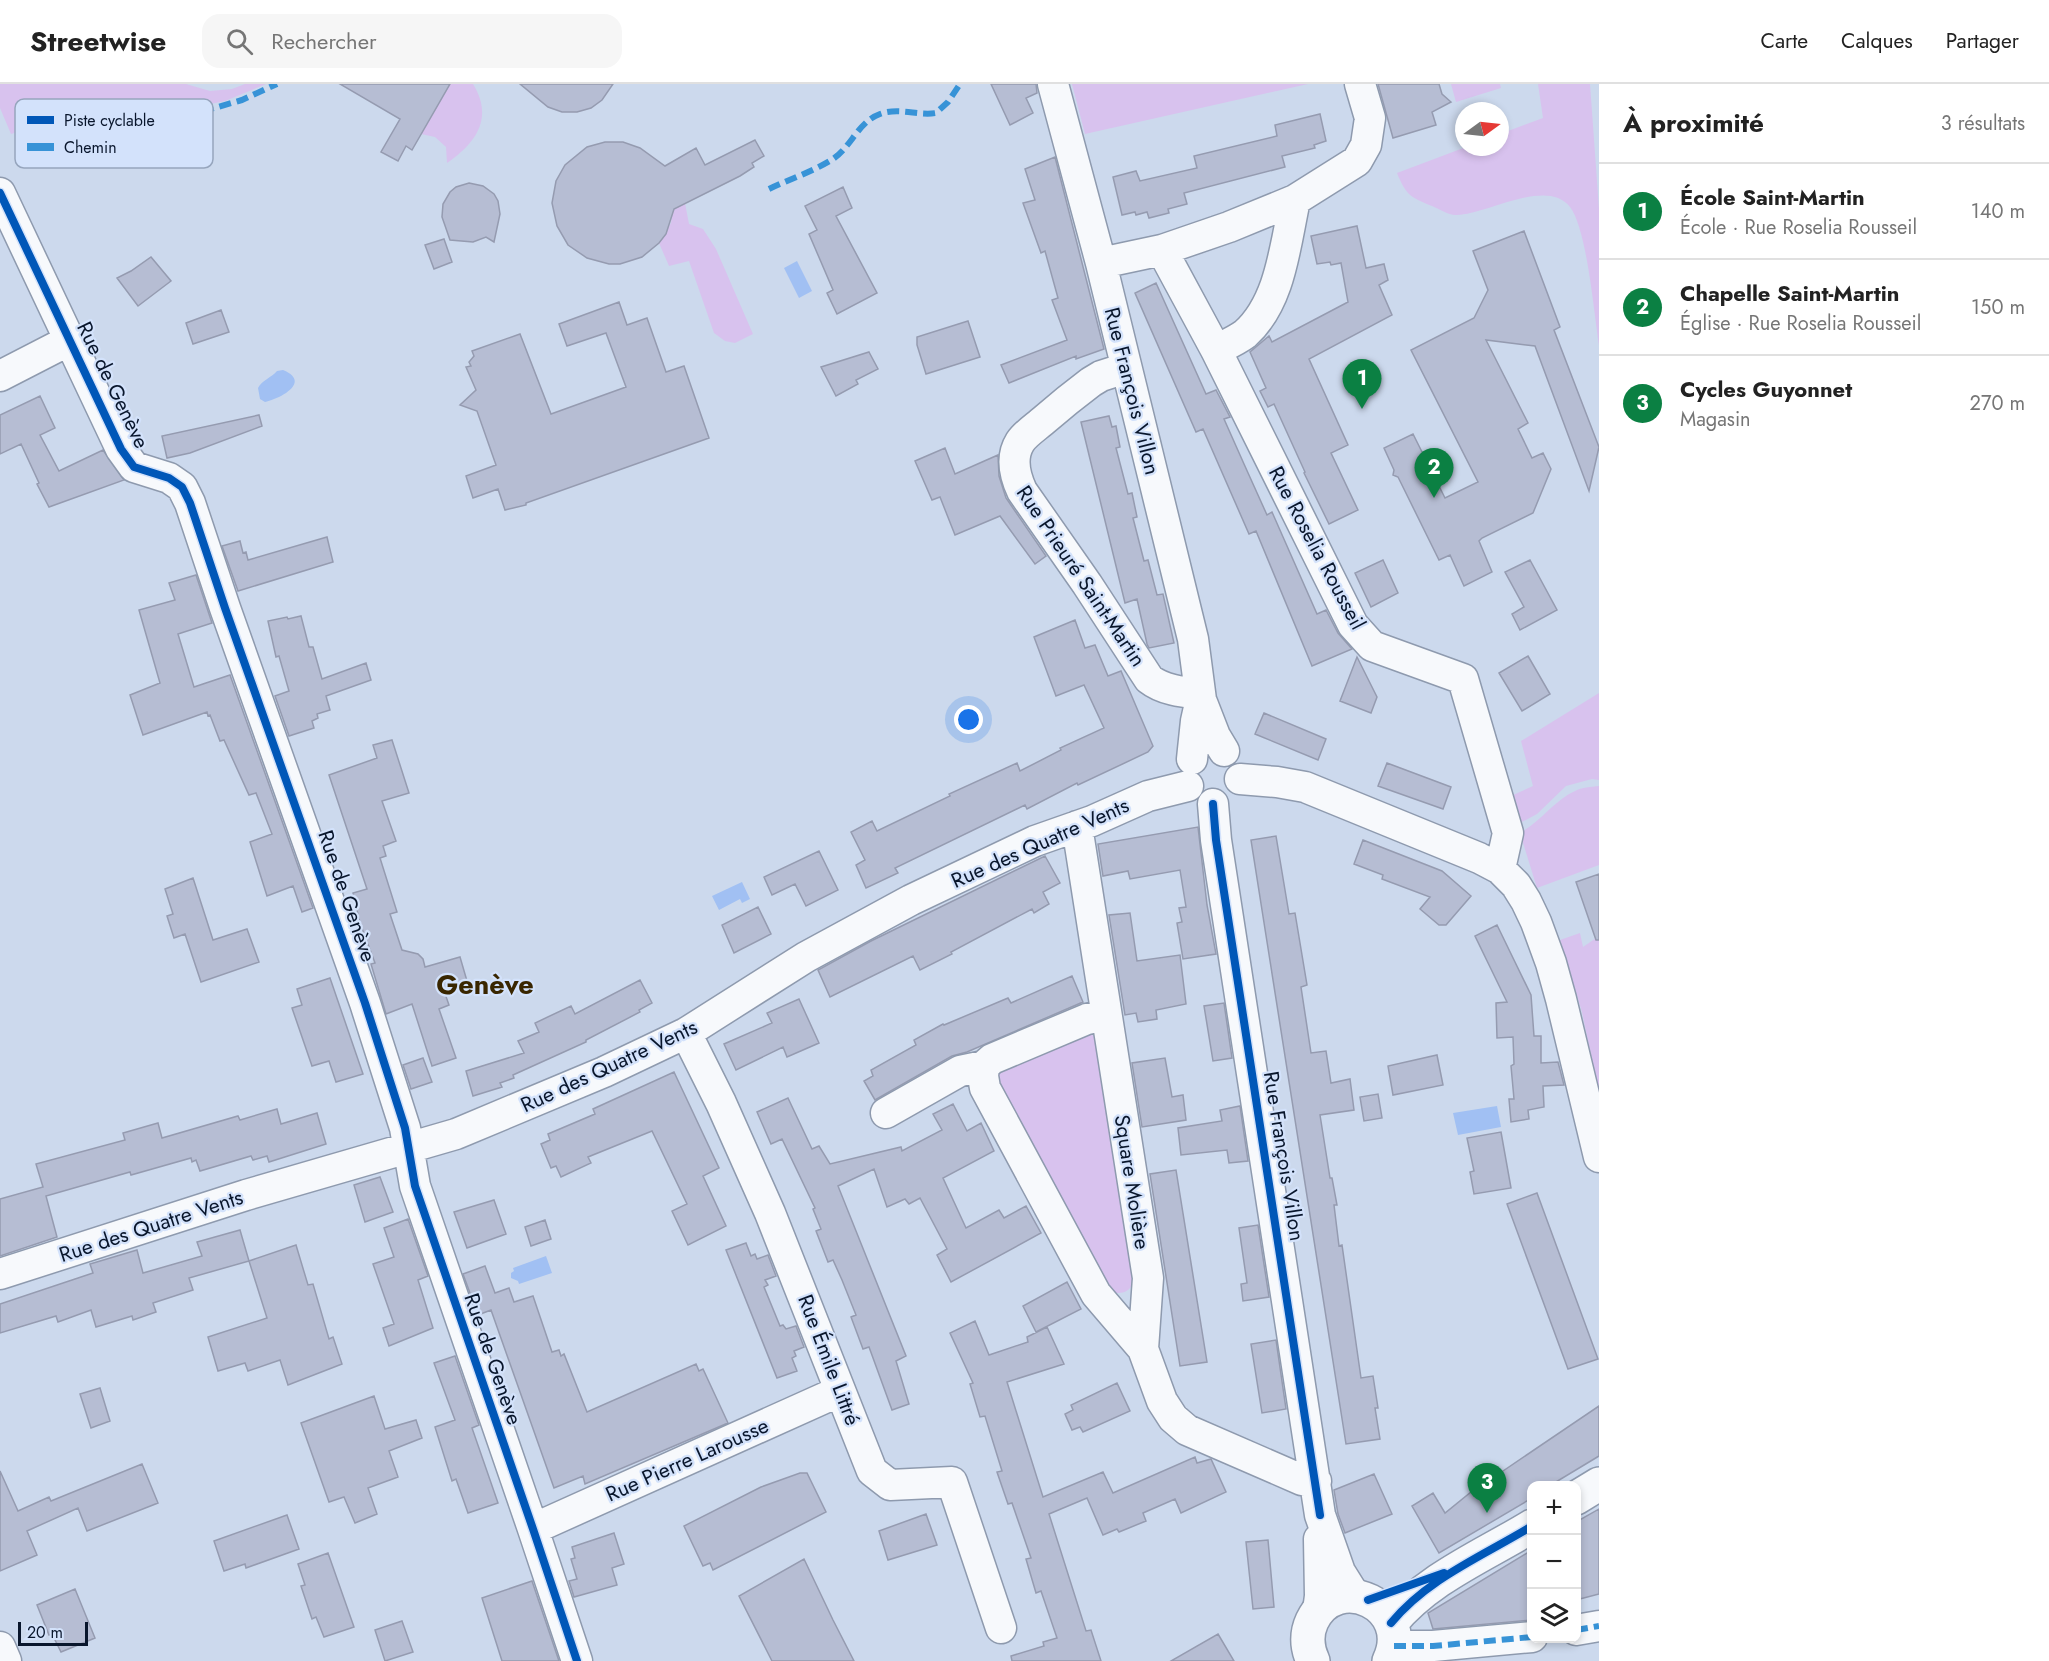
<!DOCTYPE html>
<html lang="fr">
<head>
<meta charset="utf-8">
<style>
	body { margin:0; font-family:Jost,sans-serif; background:#f6f6f6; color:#222 }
	.controls { position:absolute; right:18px; bottom:18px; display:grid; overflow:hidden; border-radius:12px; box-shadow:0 3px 9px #0003 }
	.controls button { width:54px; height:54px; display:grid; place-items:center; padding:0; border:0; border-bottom:2px solid #e0e0e0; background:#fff; color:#222; font:30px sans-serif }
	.compass { position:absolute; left:1455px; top:18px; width:54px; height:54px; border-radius:50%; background:#fff; box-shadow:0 3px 9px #0003; rotate:75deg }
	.scale { position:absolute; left:18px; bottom:15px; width:70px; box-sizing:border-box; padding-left:6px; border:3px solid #09162c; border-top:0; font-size:16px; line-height:21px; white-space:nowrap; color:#09162c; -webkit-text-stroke:4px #d3e2fb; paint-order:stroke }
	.you { position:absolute; left:969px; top:636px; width:21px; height:21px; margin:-15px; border:4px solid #fff; border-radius:50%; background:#1a73e8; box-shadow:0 0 0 9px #1a73e833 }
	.badge { display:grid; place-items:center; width:39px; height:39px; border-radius:50%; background:#0b8043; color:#fff; font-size:20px; font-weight:700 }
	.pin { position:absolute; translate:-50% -50px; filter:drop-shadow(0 2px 3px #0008) }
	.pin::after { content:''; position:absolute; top:32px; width:21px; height:18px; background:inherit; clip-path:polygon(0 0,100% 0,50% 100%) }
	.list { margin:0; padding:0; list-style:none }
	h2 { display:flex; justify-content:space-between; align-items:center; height:78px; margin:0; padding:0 24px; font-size:26px }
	h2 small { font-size:20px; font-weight:400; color:#767676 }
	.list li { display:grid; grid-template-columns:39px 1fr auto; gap:18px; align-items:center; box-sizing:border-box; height:96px; padding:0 24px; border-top:2px solid #e0e0e0 }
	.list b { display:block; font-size:22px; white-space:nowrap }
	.list p { margin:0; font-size:20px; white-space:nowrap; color:#767676 }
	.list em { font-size:20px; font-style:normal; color:#767676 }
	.icon { flex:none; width:33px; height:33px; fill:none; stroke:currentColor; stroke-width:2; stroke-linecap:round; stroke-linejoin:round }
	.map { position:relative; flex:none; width:1599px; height:1577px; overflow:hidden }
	header { display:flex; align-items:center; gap:36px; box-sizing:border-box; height:84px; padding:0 30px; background:#fff; border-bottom:2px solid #e0e0e0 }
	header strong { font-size:28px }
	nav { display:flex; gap:33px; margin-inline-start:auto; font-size:21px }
	.search { width:420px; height:54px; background:#f6f6f6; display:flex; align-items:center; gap:15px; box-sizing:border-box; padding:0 21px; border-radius:18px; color:#767676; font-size:22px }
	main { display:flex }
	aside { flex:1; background:#fff }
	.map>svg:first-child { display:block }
</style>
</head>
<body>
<header>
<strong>Streetwise</strong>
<div class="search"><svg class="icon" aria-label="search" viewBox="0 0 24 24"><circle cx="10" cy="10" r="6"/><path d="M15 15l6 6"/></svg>Rechercher</div>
<nav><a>Carte</a><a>Calques</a><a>Partager</a></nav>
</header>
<main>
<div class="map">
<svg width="1599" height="1577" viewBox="0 0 1599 1577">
	<rect width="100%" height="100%" fill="#ccd9ed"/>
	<path fill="#d8c2ee" d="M0 0H186L210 7 232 5 245 0H266L225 17 114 40 32 53 27 45 11 50 0 24Z
		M450 0H473C494 34 476 59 447 79L446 63 435 53 421 50Z
		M1072 0H1308L1085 50Z
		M1451 0H1500L1501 4 1456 18Z
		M1538 0H1590L1599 125V261C1594 230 1587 145 1570 123 1547 93 1486 131 1457 131 1450 132 1439 125 1432 122 1410 113 1406 111 1397 89L1466 63H1500V50L1543 34Z
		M674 117 685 119 689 140 703 145 716 165 753 250 735 259 725 257 714 249 689 177 669 182 659 159 671 139Z
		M1599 609V696L1592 695 1566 702 1537 730 1520 739 1511 712 1533 702 1521 657Z
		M1599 702V781L1537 804 1520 749C1541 737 1555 716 1575 707 1582 703 1591 703 1599 702Z
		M1580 849 1583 863 1599 852V1010L1582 928 1560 856Z
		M1088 949 1094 952 1098 960 1135 1193C1131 1208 1124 1211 1109 1208L999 1009 996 987Z"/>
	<path fill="#a1c0f3" d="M797 177 812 207 799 214 784 184Z
		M283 286C312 298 280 315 265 318L260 315 258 304C262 296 271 294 277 287Z
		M742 798 750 815 742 819 740 815 719 826 712 812Z
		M1497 1022 1501 1043 1458 1051 1453 1029Z
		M546 1172 552 1189 519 1200 518 1197 511 1194V1189L514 1187 513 1184Z"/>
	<path fill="#b6bdd3" stroke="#959bb0" stroke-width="1.5" d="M340 0H450L412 66 406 62 398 77 381 68 400 35Z
		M520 0H613L602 16 591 24 577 28H562L548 23Z
		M991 0H1036L1037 9 1026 14 1033 29 1010 41Z
		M1378 0H1439L1442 10 1451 18 1432 28 1436 41 1393 54Z
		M1320 30 1326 57 1314 61 1315 64 1282 72 1285 83 1184 109 1187 120 1168 125 1169 129 1149 134 1147 128 1136 131 1135 128 1122 131 1113 93 1136 87 1140 97 1197 84 1194 72 1277 52 1275 41Z
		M755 56 764 72 752 79 754 83 740 92 674 125 666 150 659 159 642 173 620 180H609L587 174 568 161 557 142 552 119 556 97 565 81 587 63 605 58H623L640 64 665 82 696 64 705 81Z
		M1055 73 1104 265 1076 275V272L1009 299 1001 281 1067 256 1052 216 1058 214 1045 167 1041 169 1023 119 1035 116 1025 85Z
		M469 99 483 102 494 110 498 117 500 130 494 158 486 153 473 158 450 156 442 133 443 120 450 108 456 103Z
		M843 103 852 124 836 132 877 209 837 230 827 209 833 206 809 150 817 146 805 122Z
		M1357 142 1366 184 1384 180 1388 196 1379 201 1392 231 1309 275 1348 361 1331 369 1358 426 1329 440 1304 389 1305 388 1274 320 1268 323 1260 307 1266 304 1250 268 1269 252 1272 258 1348 218 1341 179 1331 181 1330 178 1317 180 1311 152Z
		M1524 147 1560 243 1554 246 1599 363 1589 407 1535 262 1486 256 1528 339 1518 345 1532 374 1543 369 1551 385 1533 429 1482 454 1479 457 1492 488 1464 502 1450 471 1439 476 1398 393 1393 391 1394 386 1384 364 1413 350 1445 414 1478 398 1411 266 1474 234 1488 206 1473 167Z
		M444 155 452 178 434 185 425 161Z
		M151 173 171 197 138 222 117 194 131 187Z
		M1156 199 1206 310 1216 306 1230 333 1224 335 1244 380 1267 431 1272 428 1317 530 1326 526 1338 549 1352 565 1312 582 1256 447 1249 450 1203 345 1196 348 1135 209Z
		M619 218 627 241 647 234 666 288 684 282 709 354 526 419V421L505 426 498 405 473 414 466 392 496 381 477 327 460 321 476 306 466 283 471 282 469 278 474 272 472 267 520 250 551 330 626 303 606 249 567 262 559 240Z
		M221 226 229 248 193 260 186 239Z
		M968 237 980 273 926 290 917 261V253Z
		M869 268 878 285 856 296 858 300 836 312 821 283Z
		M40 312 55 344 40 351 59 387 103 366 124 396 49 423 37 400 39 399 21 360 0 370V331Z
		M259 331 262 342 190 369 167 374 162 352Z
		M1109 332 1112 343 1116 342 1120 363 1116 364 1128 410 1132 409 1137 433 1133 434 1144 477 1148 476 1157 511 1163 510 1174 559 1149 564 1147 560 1137 515 1125 519 1081 338Z
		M945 364 955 390 998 371 999 392 1006 414 1046 472 1035 480 1000 432 955 451 940 413 932 416 915 377Z
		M327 453 333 478 238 507 222 462 240 457 243 469 246 468 248 476Z
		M1383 476 1398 509 1371 523 1355 489Z
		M1530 476 1557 526 1520 546 1512 530 1524 523 1505 488Z
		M196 491 212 539 178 550 194 603 230 591 313 824 302 828 293 802 267 812 250 758 272 750 256 709 249 711 224 656 220 657 210 631 208 632 207 628 143 651 130 611 160 599 139 526 175 516 169 499Z
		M301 532 309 563H313L322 595 366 579 371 596 326 612 330 626 317 630 318 634 312 637 314 644 289 652 275 612 289 607 279 572 276 573 268 537 287 533 288 535Z
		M1075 536 1085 564 1095 561 1108 592 1121 587 1153 662 1148 668 1078 701 1077 699 1027 725 1025 721 895 784 898 789 866 804 856 781 865 776 851 748 872 737 877 747 950 712 949 710 1017 679 1020 687 1061 666 1060 664 1104 644 1084 601 1056 612 1034 553Z
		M1528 572 1550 610 1522 627 1499 589Z
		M1357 573 1377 613 1371 629 1340 617Z
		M1264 629 1326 655 1318 676 1255 650Z
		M392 656 409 709 382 717 396 757 383 762 386 772 380 774 397 828 390 830 402 866 418 870 423 875 425 883 460 873 467 897 443 904 449 921 439 925 456 974 432 982 412 920 386 930 371 880 375 879 360 839 353 809 367 805 329 691 377 674 373 661Z
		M1387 679 1451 703 1443 725 1378 702Z
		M1198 743 1207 821 1216 870 1183 875 1177 839 1182 838 1179 824 1186 823 1180 786 1130 795 1128 787 1103 792 1098 760Z
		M1276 752 1289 830 1295 829 1307 901 1301 903 1311 969 1326 967 1331 999 1350 995 1354 1026 1320 1031 1330 1094H1332L1337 1121H1334L1339 1162 1342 1161 1361 1294 1373 1292 1378 1324H1375L1380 1355 1346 1360 1251 756Z
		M1363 756 1442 787 1471 812 1446 841H1439L1420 825 1430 813 1382 795 1383 791 1354 780Z
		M819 767 838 806 806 822 795 800 772 811 764 793Z
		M1045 772 1060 799 1043 808 1049 820 1034 829 1032 825 951 868 952 870 920 886 913 872 830 913 818 886 871 857Z
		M1599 790V856H1596L1576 798Z
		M193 794 213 856 247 845 259 878 201 898 185 850 174 854 167 832 173 830 165 805Z
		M758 823 771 850 734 869 722 841Z
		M1130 829 1137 877 1180 871 1186 920 1156 926 1157 935 1138 938 1136 929 1125 931 1109 831Z
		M1497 841 1531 911 1534 952H1541V979L1558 978 1564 1001 1543 1002 1544 1023 1528 1026 1529 1035 1511 1038 1509 1015H1514L1511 982 1514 980 1513 953 1497 954 1496 919 1507 918 1475 852Z
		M1072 892 1083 918 967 968 952 972 875 1016 864 997 873 992 871 986 916 961 914 956 943 940 944 941 1008 914 1011 919Z
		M330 894 363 990 336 998 329 977 312 982 292 924 302 921 297 905Z
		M640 896 652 919 639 926 640 928 586 956V958L513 991 514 994 500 999 502 1003 473 1012 466 987 524 969 518 957 539 948 535 939 571 922 575 930Z
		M799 915 819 959 787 973 783 963 736 986 724 960 772 939 767 929Z
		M1224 919 1232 974 1213 977 1204 922Z
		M1437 971 1443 1001 1393 1011 1388 982Z
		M423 974 432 998 411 1005 403 981Z
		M1165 974 1172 1013 1183 1011 1186 1036 1142 1043 1132 979Z
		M674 988 719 1084 703 1092 726 1142 688 1161 672 1127 687 1120 652 1047 588 1073 591 1079 561 1093 556 1082 551 1084 541 1060 550 1056 548 1050 595 1030 593 1025Z
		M1378 1010 1382 1034 1364 1037 1360 1013Z
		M788 1014 812 1065 819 1062 830 1080 901 1063 902 1067 942 1046 933 1030 953 1020 967 1047 981 1039 994 1067 943 1094 966 1144 999 1126 1004 1134 1026 1122 1041 1149 951 1198 937 1171 947 1165 920 1114 909 1120 905 1115 887 1123 874 1085 838 1102 906 1272 896 1277 909 1320 892 1326 869 1263 863 1265 851 1233 856 1231 842 1196 833 1176 828 1178 816 1147 821 1145 813 1125 815 1124 782 1055 771 1060 757 1028Z
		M1240 1022 1248 1077 1229 1079 1227 1066 1181 1071 1178 1044 1222 1037 1220 1026Z
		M277 1025 281 1040 317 1029 326 1060 269 1078 267 1072 253 1076 251 1072 200 1087 196 1076 192 1078 191 1074 131 1091 130 1088 46 1112 57 1153 0 1172V1115L43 1103 36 1080 125 1056 123 1049 158 1039 162 1054 238 1032 240 1036Z
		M1501 1048 1511 1104 1474 1110 1470 1088 1474 1087 1467 1054Z
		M1176 1086 1207 1278 1180 1282 1150 1090Z
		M380 1093 393 1128 365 1138 354 1101Z
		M1537 1109 1598 1275 1568 1285 1507 1120Z
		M494 1116 506 1150 467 1164 454 1128Z
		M408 1135 428 1192 418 1196 433 1244 389 1262 383 1244 394 1240 373 1180 394 1173 384 1144Z
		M545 1136 551 1155 531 1162 525 1143Z
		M1258 1141 1269 1213 1243 1217 1241 1200 1247 1199 1239 1144Z
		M240 1146 249 1177 189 1194 193 1206 153 1219 156 1228 133 1236 132 1232 96 1243 91 1226 58 1238 56 1232 0 1249V1220L93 1189 90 1180 137 1166 143 1189 202 1172 197 1158Z
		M746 1159 751 1172 755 1170 757 1175 768 1171 776 1192 765 1196 768 1201 764 1203 780 1242 783 1241 786 1245 796 1242 804 1263 794 1267 796 1272 792 1274 797 1287 777 1294 726 1166Z
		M296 1161 308 1201 313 1200 329 1255 333 1253 342 1280 288 1301 280 1276 248 1287 245 1279 218 1287 208 1253 267 1234 249 1177Z
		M485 1182 495 1209 509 1204 514 1218 533 1212 552 1268 559 1266 561 1272 564 1270 587 1328 696 1280 699 1287 703 1285 728 1339 585 1400 583 1392 554 1404 491 1226 478 1231 463 1190Z
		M1067 1198 1081 1225 1036 1248 1023 1222Z
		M975 1237 989 1271 1028 1258 1027 1253 1047 1243 1064 1280 1007 1298 1043 1413 1103 1388 1113 1409 1195 1373 1197 1379 1211 1375 1226 1408 1181 1429 1175 1415 1143 1429 1146 1437 1119 1448 1117 1445 1103 1451 1087 1414 1049 1430 1086 1547 1091 1546 1101 1577H1012L1011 1572 1044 1562 1043 1558 1057 1554 1041 1507 1036 1509 1026 1475 1031 1474 1012 1419 1008 1420 997 1388 1002 1387 985 1332 980 1333 970 1300 973 1299 950 1249Z
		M1276 1256 1286 1325 1262 1329 1251 1260Z
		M455 1272 479 1341 472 1344 498 1419 468 1429 456 1395 452 1397 435 1343 455 1336 434 1279Z
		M1117 1299 1130 1327 1083 1348 1080 1343 1072 1346 1065 1330 1073 1326 1071 1321Z
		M100 1304 110 1337 91 1344 80 1310Z
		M374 1312 385 1345 416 1336 422 1354 389 1367 398 1393 368 1404 377 1430 355 1439 344 1413 329 1418 301 1339Z
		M1599 1322V1372L1551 1401H1532V1414L1439 1469 1412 1422 1433 1409 1445 1429 1498 1386 1500 1389Z
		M142 1380 158 1419 87 1447 78 1424 27 1447 37 1471 0 1487V1387L18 1427 49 1413 51 1417Z
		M800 1389H807L826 1428 713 1486 710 1479 703 1482 684 1442 761 1403Z
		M1374 1390 1392 1430 1345 1449 1338 1430 1334 1406Z
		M1599 1425V1510L1576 1516V1438Z
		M926 1430 937 1461 888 1476 879 1447Z
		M287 1431 299 1465 246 1484 245 1480 224 1487 214 1457Z
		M614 1449 624 1480 612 1484 617 1501 574 1513 569 1497 577 1495 571 1475 575 1474 572 1463Z
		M1268 1456 1274 1523 1253 1525 1246 1458Z
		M1532 1466V1536L1433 1545 1428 1529Z
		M328 1469 354 1543 324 1553 316 1533 312 1535 301 1502 305 1501 298 1480Z
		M804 1475 833 1536 854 1577H772L739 1512Z
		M532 1497 559 1577H502L482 1514Z
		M75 1505 95 1554 61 1568 52 1550 49 1551 37 1521Z
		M402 1537 413 1568 385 1577 375 1546Z
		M1218 1550 1234 1577H1171Z"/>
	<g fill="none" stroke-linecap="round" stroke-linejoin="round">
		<defs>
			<path id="minor" d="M1053 0 1101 179 1193 555 1201 616 1215 652 1224 667
				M0 109 121 365 134 383 169 394 182 403 190 419 225 524 365 919 405 1044 415 1102 533 1445 577 1577
				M1162 166 1216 266 1353 541 1372 562 1463 595 1508 749 1500 785
				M1101 179 1162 166 1229 143 1295 116 1357 77 1366 61 1370 34 1360 0
				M1216 266C1226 261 1237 256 1245 250 1281 218 1285 161 1295 116
				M1126 284 1101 292 1091 298C1075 310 1059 323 1044 336 1036 343 1025 350 1020 358 1010 374 1015 392 1022 407L1087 500 1149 595C1163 606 1182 608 1200 610
				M0 292 70 256
				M1192 675 1196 637 1200 619
				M1240 695 1277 698 1305 703 1479 774 1500 785 1516 801 1526 817 1536 838 1551 879 1561 915 1599 1073
				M1213 720 1216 756 1320 1431 1340 1488 1355 1512
				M1077 742 1148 1194 1143 1265 1162 1317 1173 1334 1187 1346 1302 1396 1316 1397
				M1106 931 1087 935 992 975 984 982 983 992 985 1004 1096 1210 1143 1265
				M686 949 721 1019 770 1129 872 1387 890 1401 952 1398 1001 1544
				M886 1029 960 987 984 982
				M0 1190 246 1111 456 1050 604 988 686 949 806 873 911 816 1035 757 1092 737 1148 712 1188 702
				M533 1445 840 1307
				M1318 1527 1320 1512 1319 1455
				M1576 1546 1599 1542
				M1394 1562H1433L1532 1553
				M0 1563 6 1577"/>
			<path id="major" d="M1576 1414 1599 1400
				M1391 1539C1428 1494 1483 1472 1532 1442
				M1313 1577C1307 1564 1306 1550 1312 1537 1337 1485 1415 1522 1389 1577"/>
		</defs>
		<use href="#minor" stroke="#8e9aae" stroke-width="33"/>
		<use href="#major" stroke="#8e9aae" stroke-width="36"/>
		<use href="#minor" stroke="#f7f9fc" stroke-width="30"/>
		<use href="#major" stroke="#f7f9fc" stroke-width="33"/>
		<path stroke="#3793d7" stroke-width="6" stroke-dasharray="12 6" stroke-linecap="butt" d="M44 63 197 29 242 16 277 0
			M769 105C790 95 814 87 833 75 852 62 858 38 880 30 899 23 918 32 936 29L948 18 960 0
			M1576 1546 1599 1542
			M1394 1562H1433L1532 1553"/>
		<defs>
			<path id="cycleway" d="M0 109 121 365 134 383 169 394 182 403 190 419 225 524 365 919 405 1044 415 1102 533 1445 577 1577
				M1213 720 1216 756 1320 1431
				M1368 1516 1444 1489
				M1391 1539C1428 1494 1483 1472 1532 1442"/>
		</defs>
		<use href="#cycleway" stroke="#d3e2fb" stroke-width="11"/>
		<use href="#cycleway" stroke="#0057b8" stroke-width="8"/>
	</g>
	<g text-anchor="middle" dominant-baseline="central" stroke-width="4.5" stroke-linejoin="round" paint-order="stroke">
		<g font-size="21" fill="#09162c" stroke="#d3e2fb">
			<text transform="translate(113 301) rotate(64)">Rue de Genève</text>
			<text transform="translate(1132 307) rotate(76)">Rue François Villon</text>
			<text transform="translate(1317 464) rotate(62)">Rue Roselia Rousseil</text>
			<text transform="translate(1081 492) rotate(56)">Rue Prieuré Saint-Martin</text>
			<text transform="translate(1040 759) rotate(-24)">Rue des Quatre Vents</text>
			<text transform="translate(347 812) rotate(71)">Rue de Genève</text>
			<text transform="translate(609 982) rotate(-25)">Rue des Quatre Vents</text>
			<text transform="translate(1284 1072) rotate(81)">Rue François Villon</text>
			<text transform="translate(1132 1098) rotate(81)">Square Molière</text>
			<text transform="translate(151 1142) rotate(-18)">Rue des Quatre Vents</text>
			<text transform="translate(493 1275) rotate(71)">Rue de Genève</text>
			<text transform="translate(829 1276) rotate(69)">Rue Émile Littré</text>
			<text transform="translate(687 1376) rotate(-24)">Rue Pierre Larousse</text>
		</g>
		<g font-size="27" font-weight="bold" fill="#392600" stroke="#d3e2fb">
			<text x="485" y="900">Genève</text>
		</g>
	</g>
	<rect x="15" y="15" width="198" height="69" rx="9" fill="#d3e2fb" stroke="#96a5bd" stroke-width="1.5"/>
	<rect x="27" y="32" width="27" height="8" fill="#0057b8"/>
	<rect x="27" y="59" width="27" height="8" fill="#3793d7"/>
	<g font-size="16" fill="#09162c">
		<text x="64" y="42">Piste cyclable</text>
		<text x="64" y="69">Chemin</text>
	</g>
</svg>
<div class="controls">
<button>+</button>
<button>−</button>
<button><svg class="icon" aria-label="layers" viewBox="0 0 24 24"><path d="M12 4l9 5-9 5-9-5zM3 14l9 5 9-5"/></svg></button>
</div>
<svg class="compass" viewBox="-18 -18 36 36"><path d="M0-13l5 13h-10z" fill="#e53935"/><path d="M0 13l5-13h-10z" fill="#767676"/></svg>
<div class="scale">20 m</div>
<div class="you"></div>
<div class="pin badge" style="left:1362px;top:325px">1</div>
<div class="pin badge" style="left:1434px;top:414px">2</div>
<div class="pin badge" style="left:1487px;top:1429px">3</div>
</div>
<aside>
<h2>À proximité<small>3 résultats</small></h2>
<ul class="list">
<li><span class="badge">1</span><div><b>École Saint-Martin</b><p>École · Rue Roselia Rousseil</p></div><em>140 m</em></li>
<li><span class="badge">2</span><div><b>Chapelle Saint-Martin</b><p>Église · Rue Roselia Rousseil</p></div><em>150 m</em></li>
<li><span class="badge">3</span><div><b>Cycles Guyonnet</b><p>Magasin</p></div><em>270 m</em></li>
</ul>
</aside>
</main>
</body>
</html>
